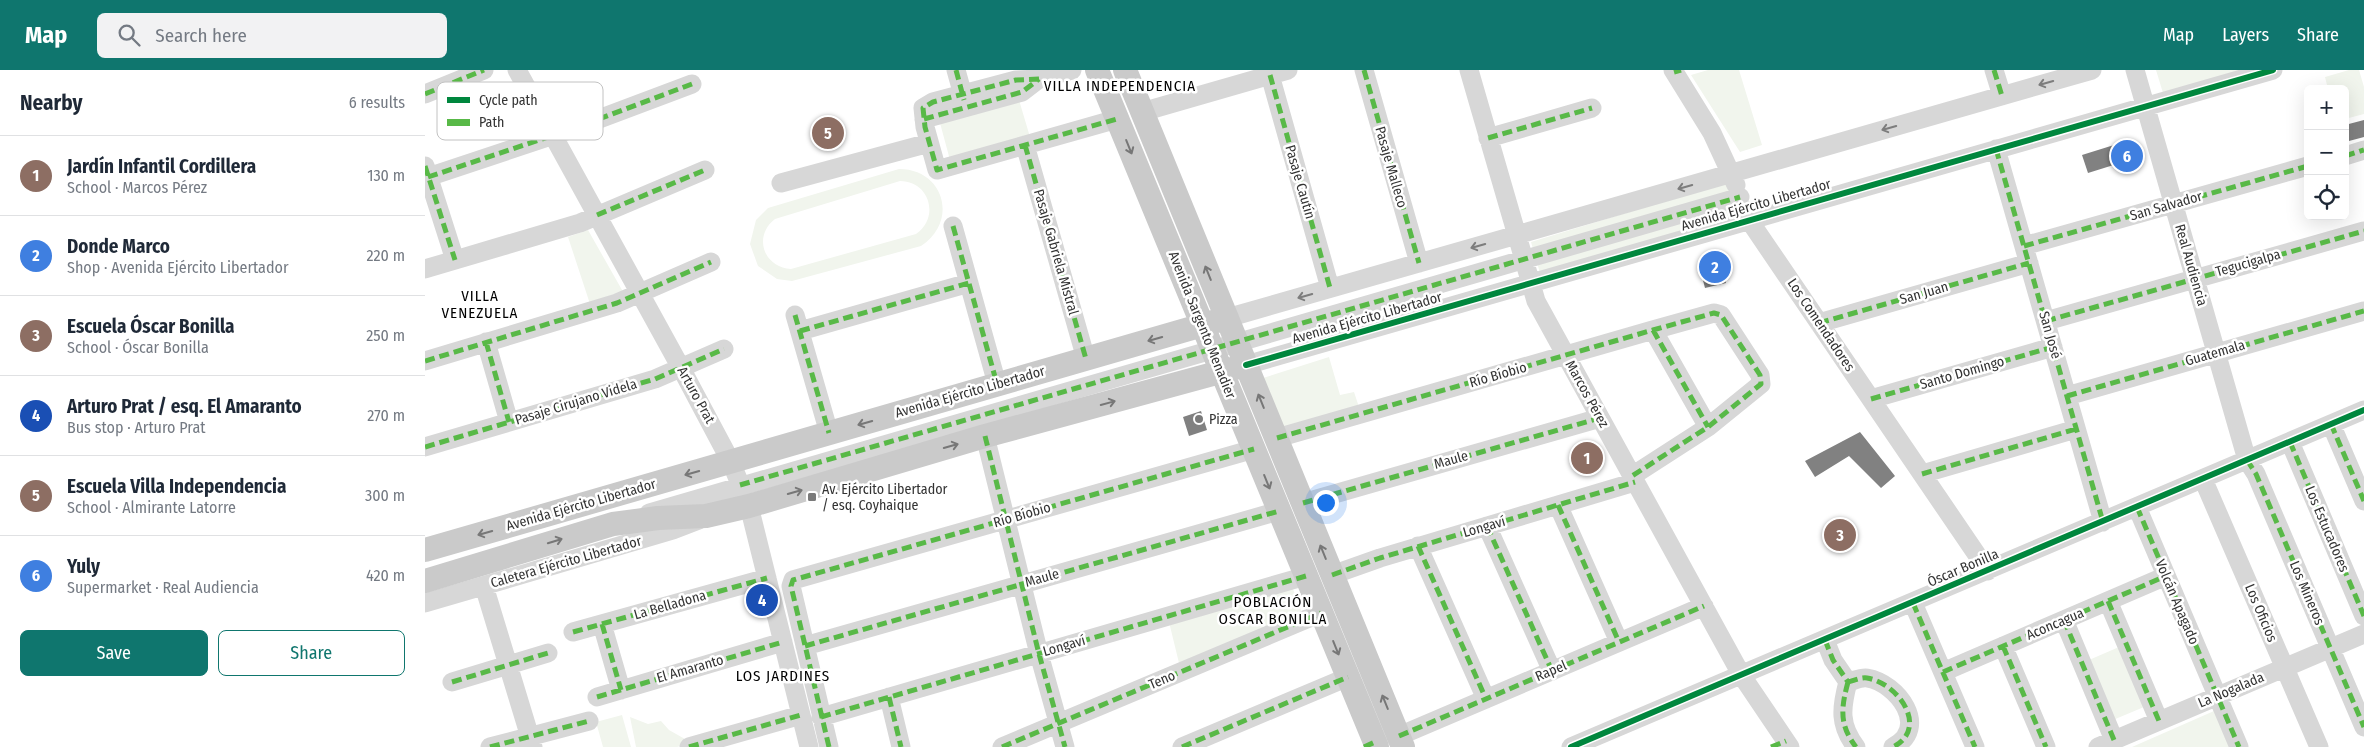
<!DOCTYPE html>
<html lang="en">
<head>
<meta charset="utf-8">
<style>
	body { margin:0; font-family:"Fira Sans Condensed",sans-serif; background:#f2f2f3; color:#1f2937 }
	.controls { position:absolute; right:15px; top:15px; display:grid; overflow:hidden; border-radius:8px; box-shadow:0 5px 20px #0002 }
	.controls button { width:45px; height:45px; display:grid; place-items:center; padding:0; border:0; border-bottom:1px solid #e0e1e3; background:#fff; color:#1f2937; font:25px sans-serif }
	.you { position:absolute; left:900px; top:432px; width:18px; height:18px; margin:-12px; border:4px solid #fff; border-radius:50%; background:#1a73e8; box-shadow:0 0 0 8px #1a73e833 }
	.badge { display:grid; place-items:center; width:32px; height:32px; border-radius:50%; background:#0f766e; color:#fff; font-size:16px; font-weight:700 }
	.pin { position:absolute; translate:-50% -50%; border:2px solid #fff; box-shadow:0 1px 5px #0006 }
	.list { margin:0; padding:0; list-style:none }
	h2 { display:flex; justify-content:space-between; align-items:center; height:65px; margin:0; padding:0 20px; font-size:21px }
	h2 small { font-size:16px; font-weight:400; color:#747a83 }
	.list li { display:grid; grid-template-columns:32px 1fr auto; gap:15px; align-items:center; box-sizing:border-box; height:80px; padding:0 20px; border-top:1px solid #e0e1e3 }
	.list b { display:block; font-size:19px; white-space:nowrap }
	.list p { margin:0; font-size:16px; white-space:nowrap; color:#747a83 }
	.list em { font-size:16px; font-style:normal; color:#747a83 }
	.actions { display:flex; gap:10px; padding:15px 20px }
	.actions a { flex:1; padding:11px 0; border:1px solid #0f766e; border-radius:8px; text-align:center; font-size:18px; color:#0f766e }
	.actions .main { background:#0f766e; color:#fff }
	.icon { flex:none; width:28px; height:28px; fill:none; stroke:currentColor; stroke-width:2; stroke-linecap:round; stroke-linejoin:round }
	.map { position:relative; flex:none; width:1939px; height:677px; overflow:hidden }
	header { display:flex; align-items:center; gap:30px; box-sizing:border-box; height:70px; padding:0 25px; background:#0f766e; color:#fff }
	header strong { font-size:24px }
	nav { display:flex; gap:28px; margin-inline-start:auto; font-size:18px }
	.search { width:350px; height:45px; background:#f2f2f3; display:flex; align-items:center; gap:12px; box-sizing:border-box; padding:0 18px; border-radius:8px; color:#747a83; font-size:19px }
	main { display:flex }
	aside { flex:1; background:#fff }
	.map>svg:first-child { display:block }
</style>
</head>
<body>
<header>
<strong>Map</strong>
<div class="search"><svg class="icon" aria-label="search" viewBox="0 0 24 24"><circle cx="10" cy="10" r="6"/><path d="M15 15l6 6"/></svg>Search here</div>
<nav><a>Map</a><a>Layers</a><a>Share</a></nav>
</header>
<main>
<aside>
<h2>Nearby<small>6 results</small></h2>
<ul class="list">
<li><span class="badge" style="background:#8d6e63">1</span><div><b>Jardín Infantil Cordillera</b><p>School · Marcos Pérez</p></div><em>130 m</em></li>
<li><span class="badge" style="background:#3f7fe0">2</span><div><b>Donde Marco</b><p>Shop · Avenida Ejército Libertador</p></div><em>220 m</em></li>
<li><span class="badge" style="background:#8d6e63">3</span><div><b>Escuela Óscar Bonilla</b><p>School · Óscar Bonilla</p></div><em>250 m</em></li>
<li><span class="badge" style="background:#1a4fb4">4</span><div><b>Arturo Prat / esq. El Amaranto</b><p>Bus stop · Arturo Prat</p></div><em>270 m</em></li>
<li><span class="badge" style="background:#8d6e63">5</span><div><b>Escuela Villa Independencia</b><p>School · Almirante Latorre</p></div><em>300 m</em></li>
<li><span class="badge" style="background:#3f7fe0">6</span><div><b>Yuly</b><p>Supermarket · Real Audiencia</p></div><em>420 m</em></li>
</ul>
<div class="actions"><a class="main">Save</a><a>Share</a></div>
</aside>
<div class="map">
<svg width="1939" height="677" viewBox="0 0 1939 677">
	<rect width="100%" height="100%" fill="#fff"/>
	<path fill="#f1f5ed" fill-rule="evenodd" d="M1283 0H1314L1337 75 1315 82 1266 5Z
		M1731 0H1825L1738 23Z
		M1924 0H1934L1939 17V44L1920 49V19H1903L1900 7Z
		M594 30 605 67 525 90 515 53Z
		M474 99C519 99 534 151 496 176L367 211 352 209 333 196 325 174 331 150 343 138ZM475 111C505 111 515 148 491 164L366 199C338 197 328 166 350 149Z
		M1299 113 1304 117 1312 144 1306 148 1115 203 1106 172Z
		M163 160 201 227 166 237 143 167Z
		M904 287 915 325 929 322 934 337 856 360 838 308Z
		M868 519 877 543 754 593 744 552Z
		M1694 577 1719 637 1688 650 1664 590Z
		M1789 641 1808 677H1707Z
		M197 645 206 677H178L171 652Z
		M205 647 223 654 236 651 244 660 267 673 252 677H211Z"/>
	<path fill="#818181" d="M1939 50V67L1924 71 1920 55Z
		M1705 70 1711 88 1663 103 1657 85Z
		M1296 190 1301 213 1280 218 1274 195Z
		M776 341 782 360 764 366 758 347Z
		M1435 362 1470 406 1456 418 1424 386 1390 407 1380 391Z"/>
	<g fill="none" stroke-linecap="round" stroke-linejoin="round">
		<path stroke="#d7d7d7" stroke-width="19" d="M92 0 256 298 306 392 324 436 384 677
			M531 0 541 36
			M647 0 614 9 591 10 508 32 498 38 500 57 512 100 692 49
			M939 0 994 193
			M1044 0 1111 231 1317 606 1365 677
			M1248 0 1287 63 1311 115
			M1569 0 1577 26
			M1710 0 1822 390 1831 404 1939 657
			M845 5 905 218
			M0 24 59 0
			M717 42 863 0
			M499 49 597 22 614 9
			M1063 68 1167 38
			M600 75 661 289
			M1571 79 1678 452
			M1920 86 1939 80
			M0 96 30 190
			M3 107 150 58 267 14
			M356 113 504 73
			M1321 140 1324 150 1563 501
			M528 156 572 314
			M1599 176 1883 96
			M0 199 155 153 280 100
			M370 245 404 363
			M802 248 1667 0
			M1621 251 1939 161
			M1394 253 1604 193
			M1228 260 1283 357
			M375 261 544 213
			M61 272 84 352
			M0 291 192 233 286 192
			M821 295 1848 0
			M1642 326 1939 241
			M1446 329 1628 277
			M1906 354 1939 431
			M560 366 614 584 640 677
			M852 368 1228 260 1289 243 1296 245 1335 305 1336 314 1283 357 1207 406
			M1865 372 1939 546
			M0 377 230 309 299 279
			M1497 404 1651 359
			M1778 409 1894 677
			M878 433 1175 348
			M1133 435 1194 572
			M1712 437 1814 677
			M224 443 1315 127
			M1062 456 1127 601
			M993 476 1061 629
			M907 505 955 488 1210 412
			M59 516 108 677
			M1683 531 1734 651
			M0 533 248 460 274 450
			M1488 533 1550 677
			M1639 550 1689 670
			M177 554 196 620
			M148 562 342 508
			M1400 570 1408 590 1423 612
			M380 576 854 441
			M1578 576 1621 677
			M1518 602 1741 506
			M27 612 123 583
			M1423 612C1428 611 1436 607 1442 608 1473 613 1505 658 1468 677
			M1423 612C1416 638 1414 655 1431 677
			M172 627 358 572
			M464 627 476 677
			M396 647 881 506
			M974 666 1279 536
			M65 677 164 651
			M264 677 376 645
			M404 677 366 516 368 510 829 379
			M577 677 896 543
			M757 677 923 607
			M1146 677 1939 340
			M1673 677 1939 564"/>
		<path stroke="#cacaca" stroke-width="24" d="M672 0 952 677
			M700 0 978 677
			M0 480 802 248
			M0 511 188 454 233 448 281 446 324 436 560 366 821 295"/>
		<path stroke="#58b947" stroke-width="5" stroke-dasharray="10 5" stroke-linecap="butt" d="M531 0 539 30
			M939 0 994 193
			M1569 0 1577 26
			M1249 2 1256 0
			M845 5 905 218
			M614 9 591 10 508 32 498 38 500 57 512 100 692 49
			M0 24 59 0
			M499 49 597 22 614 9
			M1063 68 1167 38
			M600 75 661 289
			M1571 79 1678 452
			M1920 86 1939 80
			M0 96 30 190
			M3 107 150 58 267 14
			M172 145 280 100
			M528 156 572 314
			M1599 176 1883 96
			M370 245 404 363
			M1621 251 1939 161
			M1394 253 1604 193
			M1228 260 1283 357
			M375 261 544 213
			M61 272 84 352
			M0 291 192 233 286 192
			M1642 326 1939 241
			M1446 329 1628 277
			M1906 354 1939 431
			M560 366 614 584 640 677
			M852 368 1228 260 1289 243 1296 245 1335 305 1336 314 1283 357 1207 406
			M1865 372 1939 546
			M0 377 230 309 299 279
			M1822 390 1831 404 1939 657
			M1497 404 1651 359
			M315 415 1315 127
			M878 433 1175 348
			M1133 435 1194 572
			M1712 437 1814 677
			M1062 456 1127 601
			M993 476 1061 629
			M907 505 955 488 1210 412
			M1683 531 1734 651
			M1488 533 1550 677
			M1639 550 1689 670
			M177 554 196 620
			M148 562 342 508
			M1400 570 1408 590 1423 612
			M380 576 854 441
			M1578 576 1621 677
			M1518 602 1741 506
			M27 612 123 583
			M1423 612C1428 611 1436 607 1442 608 1473 613 1505 658 1468 677
			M1423 612C1416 638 1414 655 1431 677
			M172 627 358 572
			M464 627 476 677
			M396 647 881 506
			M974 666 1279 536
			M65 677 164 651
			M264 677 376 645
			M404 677 366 516 368 510 829 379
			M577 677 896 543
			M757 677 923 607
			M939 677 950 672
			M1346 677 1361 671"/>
		<defs>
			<path id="cycleway" d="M821 295 1848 0
				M1146 677 1939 340"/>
		</defs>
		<use href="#cycleway" stroke="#fff" stroke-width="9"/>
		<use href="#cycleway" stroke="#00873e" stroke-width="6"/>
	</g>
	<defs><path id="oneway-shaft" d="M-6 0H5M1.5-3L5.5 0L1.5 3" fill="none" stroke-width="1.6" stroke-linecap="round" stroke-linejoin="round" transform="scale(1.25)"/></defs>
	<g stroke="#7d7d7d">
		<use href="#oneway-shaft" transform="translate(1621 13) rotate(164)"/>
		<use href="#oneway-shaft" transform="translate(1464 58) rotate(164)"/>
		<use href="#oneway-shaft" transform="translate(1260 117) rotate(164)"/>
		<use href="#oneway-shaft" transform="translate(1053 176) rotate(164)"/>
		<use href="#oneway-shaft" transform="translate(880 226) rotate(164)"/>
	</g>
	<g stroke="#777">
		<use href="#oneway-shaft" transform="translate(704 77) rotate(68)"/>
		<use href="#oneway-shaft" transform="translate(783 203) rotate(-112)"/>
		<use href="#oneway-shaft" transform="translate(730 269) rotate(164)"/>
		<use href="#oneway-shaft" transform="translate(836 331) rotate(-112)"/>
		<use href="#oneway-shaft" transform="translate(683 333) rotate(-15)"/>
		<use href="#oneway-shaft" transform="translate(440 353) rotate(164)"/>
		<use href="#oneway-shaft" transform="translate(526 376) rotate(-16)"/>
		<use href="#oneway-shaft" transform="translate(267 403) rotate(164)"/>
		<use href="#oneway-shaft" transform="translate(842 412) rotate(68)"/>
		<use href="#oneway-shaft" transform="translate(370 422) rotate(-16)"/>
		<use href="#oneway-shaft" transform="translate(60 463) rotate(164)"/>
		<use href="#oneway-shaft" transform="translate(130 471) rotate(-17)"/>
		<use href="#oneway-shaft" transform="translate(898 482) rotate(-112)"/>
		<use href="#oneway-shaft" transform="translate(911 578) rotate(68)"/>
		<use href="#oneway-shaft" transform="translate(960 632) rotate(-112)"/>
	</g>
	<g fill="#7a7a7a" stroke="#fff" stroke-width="2">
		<circle cx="774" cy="349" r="5"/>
		<rect x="382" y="422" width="10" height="10" rx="2.5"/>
	</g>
	<g text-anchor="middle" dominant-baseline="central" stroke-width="5" stroke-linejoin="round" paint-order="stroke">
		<g font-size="14" fill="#333" stroke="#fff">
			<text transform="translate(966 97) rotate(74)">Pasaje Malleco</text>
			<text transform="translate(875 112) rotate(74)">Pasaje Cautín</text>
			<text transform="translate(1331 135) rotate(-16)">Avenida Ejército Libertador</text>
			<text transform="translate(1741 136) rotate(-16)">San Salvador</text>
			<text transform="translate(631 182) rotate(74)">Pasaje Gabriela Mistral</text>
			<text transform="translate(1823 193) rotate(-16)">Tegucigalpa</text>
			<text transform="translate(1766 195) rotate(74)">Real Audiencia</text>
			<text transform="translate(1499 223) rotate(-16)">San Juan</text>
			<text transform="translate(942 248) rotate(-16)">Avenida Ejército Libertador</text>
			<text transform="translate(777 255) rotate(68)">Avenida Sargento Menadier</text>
			<text transform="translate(1396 255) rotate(56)">Los Comendadores</text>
			<text transform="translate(1625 265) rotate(74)">San José</text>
			<text transform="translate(1790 283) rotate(-16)">Guatemala</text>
			<text transform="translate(1537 303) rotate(-16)">Santo Domingo</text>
			<text transform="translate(1073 305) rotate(-16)">Río Bíobio</text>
			<text transform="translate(545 322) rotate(-16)">Avenida Ejército Libertador</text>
			<text transform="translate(1162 324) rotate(61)">Marcos Pérez</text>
			<text transform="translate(271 325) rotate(61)">Arturo Prat</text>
			<text transform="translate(151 332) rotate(-17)">Pasaje Cirujano Videla</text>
			<text transform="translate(1026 390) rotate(-16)">Maule</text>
			<text transform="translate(156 435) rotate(-16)">Avenida Ejército Libertador</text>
			<text transform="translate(597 445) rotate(-16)">Río Bíobio</text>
			<text transform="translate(1059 457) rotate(-16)">Longaví</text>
			<text transform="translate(1902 459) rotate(67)">Los Estucadores</text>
			<text transform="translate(141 492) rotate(-16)">Caletera Ejército Libertador</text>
			<text transform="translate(1538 498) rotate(-23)">Óscar Bonilla</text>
			<text transform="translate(617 508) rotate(-16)">Maule</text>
			<text transform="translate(1882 523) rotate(67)">Los Mineros</text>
			<text transform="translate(1752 532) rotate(67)">Volcán Apagado</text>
			<text transform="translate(245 535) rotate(-16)">La Belladona</text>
			<text transform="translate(1836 543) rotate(67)">Los Oficios</text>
			<text transform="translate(1630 554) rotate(-23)">Aconcagua</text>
			<text transform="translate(639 576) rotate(-16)">Longaví</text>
			<text transform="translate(265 599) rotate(-16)">El Amaranto</text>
			<text transform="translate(1126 601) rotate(-23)">Rapel</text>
			<text transform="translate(737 610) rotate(-23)">Teno</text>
			<text transform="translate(1806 620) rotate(-23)">La Nogalada</text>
		</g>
		<g font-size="14" fill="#333" stroke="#fff" text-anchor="start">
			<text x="784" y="349">Pizza</text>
			<text x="397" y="419">Av. Ejército Libertador<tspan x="397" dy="16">/ esq. Coyhaique</tspan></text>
		</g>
		<g font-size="15" letter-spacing="1" fill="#000" stroke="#fff">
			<text x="695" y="16">VILLA INDEPENDENCIA</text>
			<text x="55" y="226">VILLA<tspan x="55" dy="17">VENEZUELA</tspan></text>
			<text x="848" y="532">POBLACIÓN<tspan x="848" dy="17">OSCAR BONILLA</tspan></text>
			<text x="358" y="606">LOS JARDINES</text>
		</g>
	</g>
	<rect x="12" y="12" width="166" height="58" rx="8" fill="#fff" stroke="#c2c2c2" stroke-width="1"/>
	<rect x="22" y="27" width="23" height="6" fill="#00873e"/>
	<rect x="22" y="49" width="23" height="7" fill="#58b947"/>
	<g font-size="14" fill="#333">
		<text x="54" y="35">Cycle path</text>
		<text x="54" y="57">Path</text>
	</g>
</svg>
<div class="controls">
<button>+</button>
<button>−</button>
<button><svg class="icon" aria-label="locate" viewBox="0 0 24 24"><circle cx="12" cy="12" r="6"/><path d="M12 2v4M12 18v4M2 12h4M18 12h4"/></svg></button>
</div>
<div class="you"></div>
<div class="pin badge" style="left:1162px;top:388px;background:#8d6e63">1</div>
<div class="pin badge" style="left:1290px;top:197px;background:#3f7fe0">2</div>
<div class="pin badge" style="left:1415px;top:465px;background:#8d6e63">3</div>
<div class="pin badge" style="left:337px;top:530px;background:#1a4fb4">4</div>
<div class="pin badge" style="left:403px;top:63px;background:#8d6e63">5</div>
<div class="pin badge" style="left:1702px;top:86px;background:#3f7fe0">6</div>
</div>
</main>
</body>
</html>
